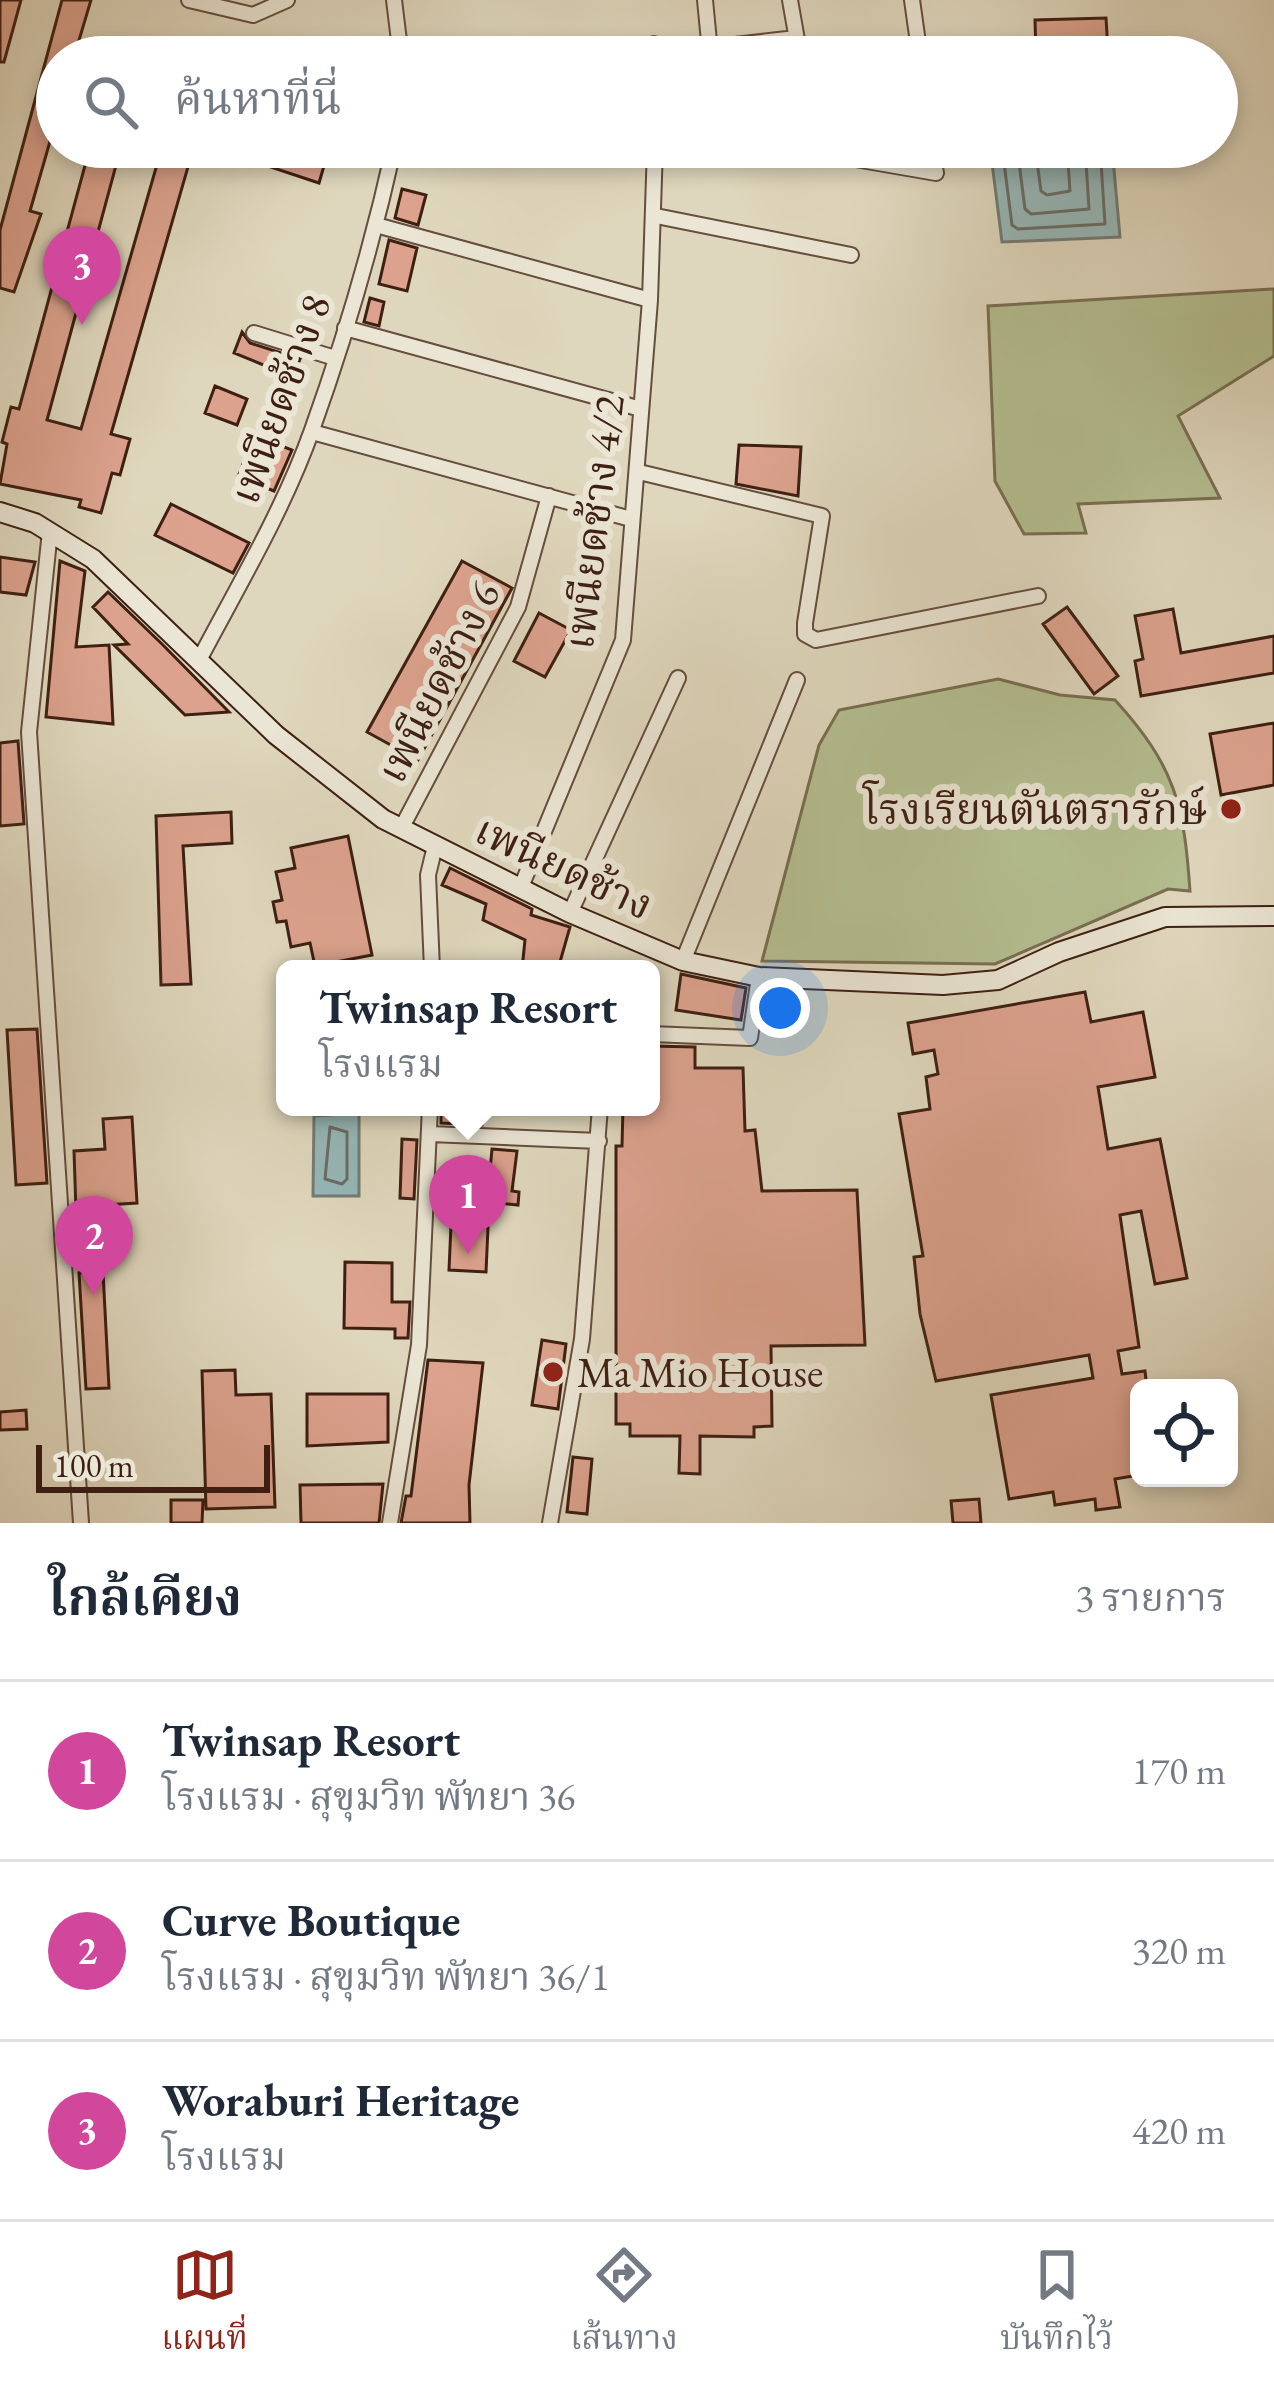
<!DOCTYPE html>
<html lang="th">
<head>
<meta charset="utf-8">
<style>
	body { margin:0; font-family:"EB Garamond","Noto Serif Thai",serif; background:#f2f2f3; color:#1f2937 }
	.controls { position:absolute; right:36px; bottom:36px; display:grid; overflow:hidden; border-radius:18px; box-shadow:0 6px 18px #0003 }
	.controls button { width:108px; height:108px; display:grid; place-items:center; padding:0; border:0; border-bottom:3px solid #e0e1e3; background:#fff; color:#1f2937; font:60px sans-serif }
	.scale { position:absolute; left:36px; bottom:30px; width:234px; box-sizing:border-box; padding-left:12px; border:6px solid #3e1f12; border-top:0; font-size:33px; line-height:42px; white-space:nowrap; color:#3e1f12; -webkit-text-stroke:9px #eae5d4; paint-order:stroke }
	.you { position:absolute; left:780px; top:1008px; width:42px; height:42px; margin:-30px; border:9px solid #fff; border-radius:50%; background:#1a73e8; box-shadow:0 0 0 18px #1a73e833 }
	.badge { display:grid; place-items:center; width:78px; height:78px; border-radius:50%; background:#8f2418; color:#fff; font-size:39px; font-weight:700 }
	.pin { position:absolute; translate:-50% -99px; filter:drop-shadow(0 3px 6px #0008) }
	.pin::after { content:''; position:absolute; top:63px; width:42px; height:36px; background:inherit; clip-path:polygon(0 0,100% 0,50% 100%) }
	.popup { position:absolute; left:276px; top:960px; width:384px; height:156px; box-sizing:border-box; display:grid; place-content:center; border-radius:18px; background:#fff; filter:drop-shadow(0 3px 9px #0005); font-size:39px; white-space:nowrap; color:#747a83 }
	.popup b { font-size:45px; color:#1f2937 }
	.popup::after { content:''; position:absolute; left:50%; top:100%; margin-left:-24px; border:24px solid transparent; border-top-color:#fff }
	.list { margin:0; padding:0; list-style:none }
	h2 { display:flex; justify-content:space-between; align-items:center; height:156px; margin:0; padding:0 48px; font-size:51px }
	h2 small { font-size:39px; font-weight:400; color:#747a83 }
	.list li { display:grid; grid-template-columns:78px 1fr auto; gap:36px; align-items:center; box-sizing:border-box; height:180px; padding:0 48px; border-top:3px solid #e0e1e3 }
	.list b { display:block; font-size:45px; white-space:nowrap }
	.list p { margin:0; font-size:39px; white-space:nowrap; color:#747a83 }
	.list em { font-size:39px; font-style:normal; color:#747a83 }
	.icon { flex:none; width:66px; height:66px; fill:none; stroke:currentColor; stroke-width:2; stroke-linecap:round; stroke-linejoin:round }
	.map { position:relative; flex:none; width:1274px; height:1523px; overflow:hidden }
	.search { position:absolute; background:#fff; box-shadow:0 6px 18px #0003; left:36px; right:36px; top:36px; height:132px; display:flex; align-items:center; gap:30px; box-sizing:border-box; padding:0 42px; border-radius:66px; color:#747a83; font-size:45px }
	.sheet { height:696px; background:#fff }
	nav { display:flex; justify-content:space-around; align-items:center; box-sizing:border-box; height:168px; border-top:3px solid #e0e1e3; background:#fff; font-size:33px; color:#747a83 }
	nav a { display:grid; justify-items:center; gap:6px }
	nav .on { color:#8f2418 }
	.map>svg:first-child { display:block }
</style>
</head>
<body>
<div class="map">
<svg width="1274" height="1523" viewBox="0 0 1274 1523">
	<rect width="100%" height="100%" fill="#dfd7bd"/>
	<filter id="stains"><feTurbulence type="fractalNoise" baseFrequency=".00167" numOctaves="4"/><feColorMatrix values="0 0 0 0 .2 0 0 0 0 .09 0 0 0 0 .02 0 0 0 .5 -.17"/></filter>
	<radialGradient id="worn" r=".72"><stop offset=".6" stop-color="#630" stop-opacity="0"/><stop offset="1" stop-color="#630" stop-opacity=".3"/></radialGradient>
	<path fill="#b4be90" stroke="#796e51" stroke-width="3" d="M1274 289V356L1178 416 1220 498 1078 504 1086 533 1024 534 995 481 988 306Z
		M998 679 1060 695 1115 700C1175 766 1184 804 1190 891L1168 889 995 964 762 961 819 745 839 710Z"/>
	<path fill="#96b8b9" stroke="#737b76" stroke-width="3" d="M990 147H1112L1120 237 1002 242Z
		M359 1113V1196H313L314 1116Z"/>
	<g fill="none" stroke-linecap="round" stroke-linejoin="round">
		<path stroke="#6a6c66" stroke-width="3" d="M1002 147 1012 225 1018 229 1105 224 1100 147
			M1017 147 1025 209 1031 214 1089 209 1085 147
			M1035 147 1041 191 1047 195 1070 191 1067 147
			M330 1127 347 1132V1179L342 1184 325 1179Z"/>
	</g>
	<path fill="#dca28e" stroke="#3e1f12" stroke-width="3" d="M0 0H21L4 62H0Z
		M62 0H91L74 57H57V117L30 211 41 214 14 292 0 288V230Z
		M1106 18 1108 51 1036 54 1035 20Z
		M90 147H121L47 420 81 429 162 147 192 153 111 434 130 439 120 475 112 473 101 513 79 507 81 500 0 484 7 444 2 442 11 407 19 409Z
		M210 147H310L328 152 319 183Z
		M402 189 426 195 418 225 395 218Z
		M389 240 417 248 407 291 379 284Z
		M370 298 384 302 379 326 364 322Z
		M242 332 250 343 300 359 293 377 234 353Z
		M215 386 247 399 237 425 205 413Z
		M254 435 292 450 274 491 238 477Z
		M739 445 801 447 798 496 736 484Z
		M171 504 249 543 233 573 155 535Z
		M0 557 35 562 26 595 0 592Z
		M60 561 85 571 76 647 109 645 113 724 46 717Z
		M462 561 512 588 418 760 367 732Z
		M108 592 162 644 229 712 185 715 114 645 128 644 93 607Z
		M1067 607 1118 676 1094 694 1043 624Z
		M1173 609 1181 653 1274 636V673L1141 696 1135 661 1143 659 1135 616Z
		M539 613 571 630 545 677 514 661Z
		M1274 723V785L1221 795 1210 734Z
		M18 741 24 824 0 826V743Z
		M231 812 232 843 183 846 191 984 161 985 156 816Z
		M348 836 372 955 315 966 310 943 291 947 286 921 277 922 273 902 282 900 276 872 295 868 291 848Z
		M450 868 532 909 531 915 570 927 558 969H522L525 940 483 920 486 904 442 885Z
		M681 974 746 988 741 1020 676 1010Z
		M1085 992 1091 1022 1143 1012 1155 1077 1098 1087 1108 1149 1160 1139 1187 1278 1155 1284 1141 1211 1120 1215 1139 1347 1118 1351 1122 1374 1145 1371 1147 1388H1139V1475L1115 1479 1120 1507 1096 1510 1095 1499 1055 1505 1053 1492 1009 1499 991 1395 1093 1378 1089 1355 936 1381 920 1314 914 1257 923 1256 899 1114 930 1109 926 1077 938 1074 934 1050 913 1054 908 1023Z
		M37 1029 47 1183 16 1185 7 1030Z
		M651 1046 695 1047V1068H743L745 1131 755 1130 762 1191 857 1190 865 1345 771 1346 772 1426 754 1427V1437L700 1436V1474L679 1473 680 1436H630V1424H616V1146H622L623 1107H651Z
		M441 1107H482V1125L441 1123Z
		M132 1117 137 1203 105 1205 107 1240 77 1241 74 1151 105 1149 103 1119Z
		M402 1139 417 1140 414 1199 400 1198Z
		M492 1149 517 1151 512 1191 519 1192 518 1205 487 1202Z
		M452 1203 489 1205 486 1272 449 1270Z
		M345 1262 392 1263V1302H410L408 1338H395V1329L344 1328Z
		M103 1272 109 1388 86 1389 79 1273Z
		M542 1340 566 1344 558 1409 532 1405Z
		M428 1360 483 1363 469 1485 470 1523H401L406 1496H411Z
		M235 1370 236 1395 271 1394 275 1507 206 1509 202 1371Z
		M307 1394H388V1442L307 1446Z
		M26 1410 27 1429 0 1430V1412Z
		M573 1457 592 1459 587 1514 567 1512Z
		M383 1484 379 1523H301L300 1485Z
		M979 1499 981 1523H953L951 1501Z
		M171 1500H203L202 1523H171Z"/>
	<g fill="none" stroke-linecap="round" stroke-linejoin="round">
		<defs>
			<path id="street" d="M189 0 253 15 287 0
				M394 0 401 57
				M705 0 710 52
				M790 0 800 57
				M912 0 920 57
				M654 44V57
				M709 48 796 38
				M570 147 605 155
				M786 147 936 173 932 147
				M394 148 429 159 434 148 451 147
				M656 216 851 255
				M376 225 650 300
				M345 328 641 409
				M254 333 335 358
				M312 432 631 519
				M639 472 822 516 805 623V634L816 640 1038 596
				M50 531 29 732 81 1523
				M198 662C238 586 283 511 312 430 345 338 373 242 394 147
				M402 827 518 607 549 496
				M521 887 623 640 650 300 655 147
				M570 913 678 678
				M683 961 797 680
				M432 969 428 875 435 846
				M651 1034 750 1038 759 977
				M430 1134 599 1141
				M390 1523 419 1345 430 1107
				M550 1523 582 1339 600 1107"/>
			<path id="secondary" d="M0 512 35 523 93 559 276 735 383 819 570 913 683 961 759 977 943 985 998 980 1059 952 1165 917 1274 916"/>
		</defs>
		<use href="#street" stroke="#664d3d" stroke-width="18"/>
		<use href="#secondary" stroke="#3e1f12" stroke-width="22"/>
		<use href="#street" stroke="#eae5d4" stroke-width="14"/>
		<use href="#secondary" stroke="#eae5d4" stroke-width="18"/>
	</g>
	<g fill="#8f2418" stroke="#eae5d4" stroke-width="4.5">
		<circle cx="1231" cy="809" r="12"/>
		<circle cx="553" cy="1372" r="12"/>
	</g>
	<g text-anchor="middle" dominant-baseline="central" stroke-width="12" stroke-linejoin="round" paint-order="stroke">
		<g font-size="42" fill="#3e1f12" stroke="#eae5d4">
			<text transform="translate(280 399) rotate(-70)">เพนียดช้าง 8</text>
			<text transform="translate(594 522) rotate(-83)">เพนียดช้าง 4/2</text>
			<text transform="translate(438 682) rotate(-63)">เพนียดช้าง 6</text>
			<text transform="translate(564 867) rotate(25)">เพนียดช้าง</text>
		</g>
		<g font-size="42" fill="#3e1f12" stroke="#eae5d4" text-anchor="end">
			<text x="1207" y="809">โรงเรียนตันตรารักษ์</text>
			<text x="577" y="1372" text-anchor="start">Ma Mio House</text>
		</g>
	</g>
	<rect width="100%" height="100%" filter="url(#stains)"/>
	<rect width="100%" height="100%" fill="url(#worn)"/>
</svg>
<div class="controls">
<button><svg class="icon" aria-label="locate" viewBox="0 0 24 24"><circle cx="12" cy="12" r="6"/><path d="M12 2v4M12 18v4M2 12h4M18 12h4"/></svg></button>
</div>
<div class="scale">100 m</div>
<div class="you"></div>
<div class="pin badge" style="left:468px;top:1254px;background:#d1479c">1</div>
<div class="popup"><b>Twinsap Resort</b>โรงแรม</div>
<div class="pin badge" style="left:94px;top:1295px;background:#d1479c">2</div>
<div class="pin badge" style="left:82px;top:325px;background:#d1479c">3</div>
<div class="search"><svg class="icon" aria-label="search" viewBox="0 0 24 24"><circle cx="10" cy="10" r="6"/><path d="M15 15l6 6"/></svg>ค้นหาที่นี่</div>
</div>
<section class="sheet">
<h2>ใกล้เคียง<small>3 รายการ</small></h2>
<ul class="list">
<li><span class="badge" style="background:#d1479c">1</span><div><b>Twinsap Resort</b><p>โรงแรม · สุขุมวิท พัทยา 36</p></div><em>170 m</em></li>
<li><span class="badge" style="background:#d1479c">2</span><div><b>Curve Boutique</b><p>โรงแรม · สุขุมวิท พัทยา 36/1</p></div><em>320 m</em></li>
<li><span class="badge" style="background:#d1479c">3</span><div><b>Woraburi Heritage</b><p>โรงแรม</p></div><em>420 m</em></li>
</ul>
</section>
<nav>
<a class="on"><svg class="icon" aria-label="map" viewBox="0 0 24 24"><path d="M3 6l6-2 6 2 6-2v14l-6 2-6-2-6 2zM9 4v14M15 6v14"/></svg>แผนที่</a>
<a><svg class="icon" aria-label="directions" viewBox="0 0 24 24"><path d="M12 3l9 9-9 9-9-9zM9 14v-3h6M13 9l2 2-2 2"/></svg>เส้นทาง</a>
<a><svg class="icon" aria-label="saved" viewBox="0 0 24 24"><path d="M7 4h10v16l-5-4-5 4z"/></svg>บันทึกไว้</a>
</nav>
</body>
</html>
